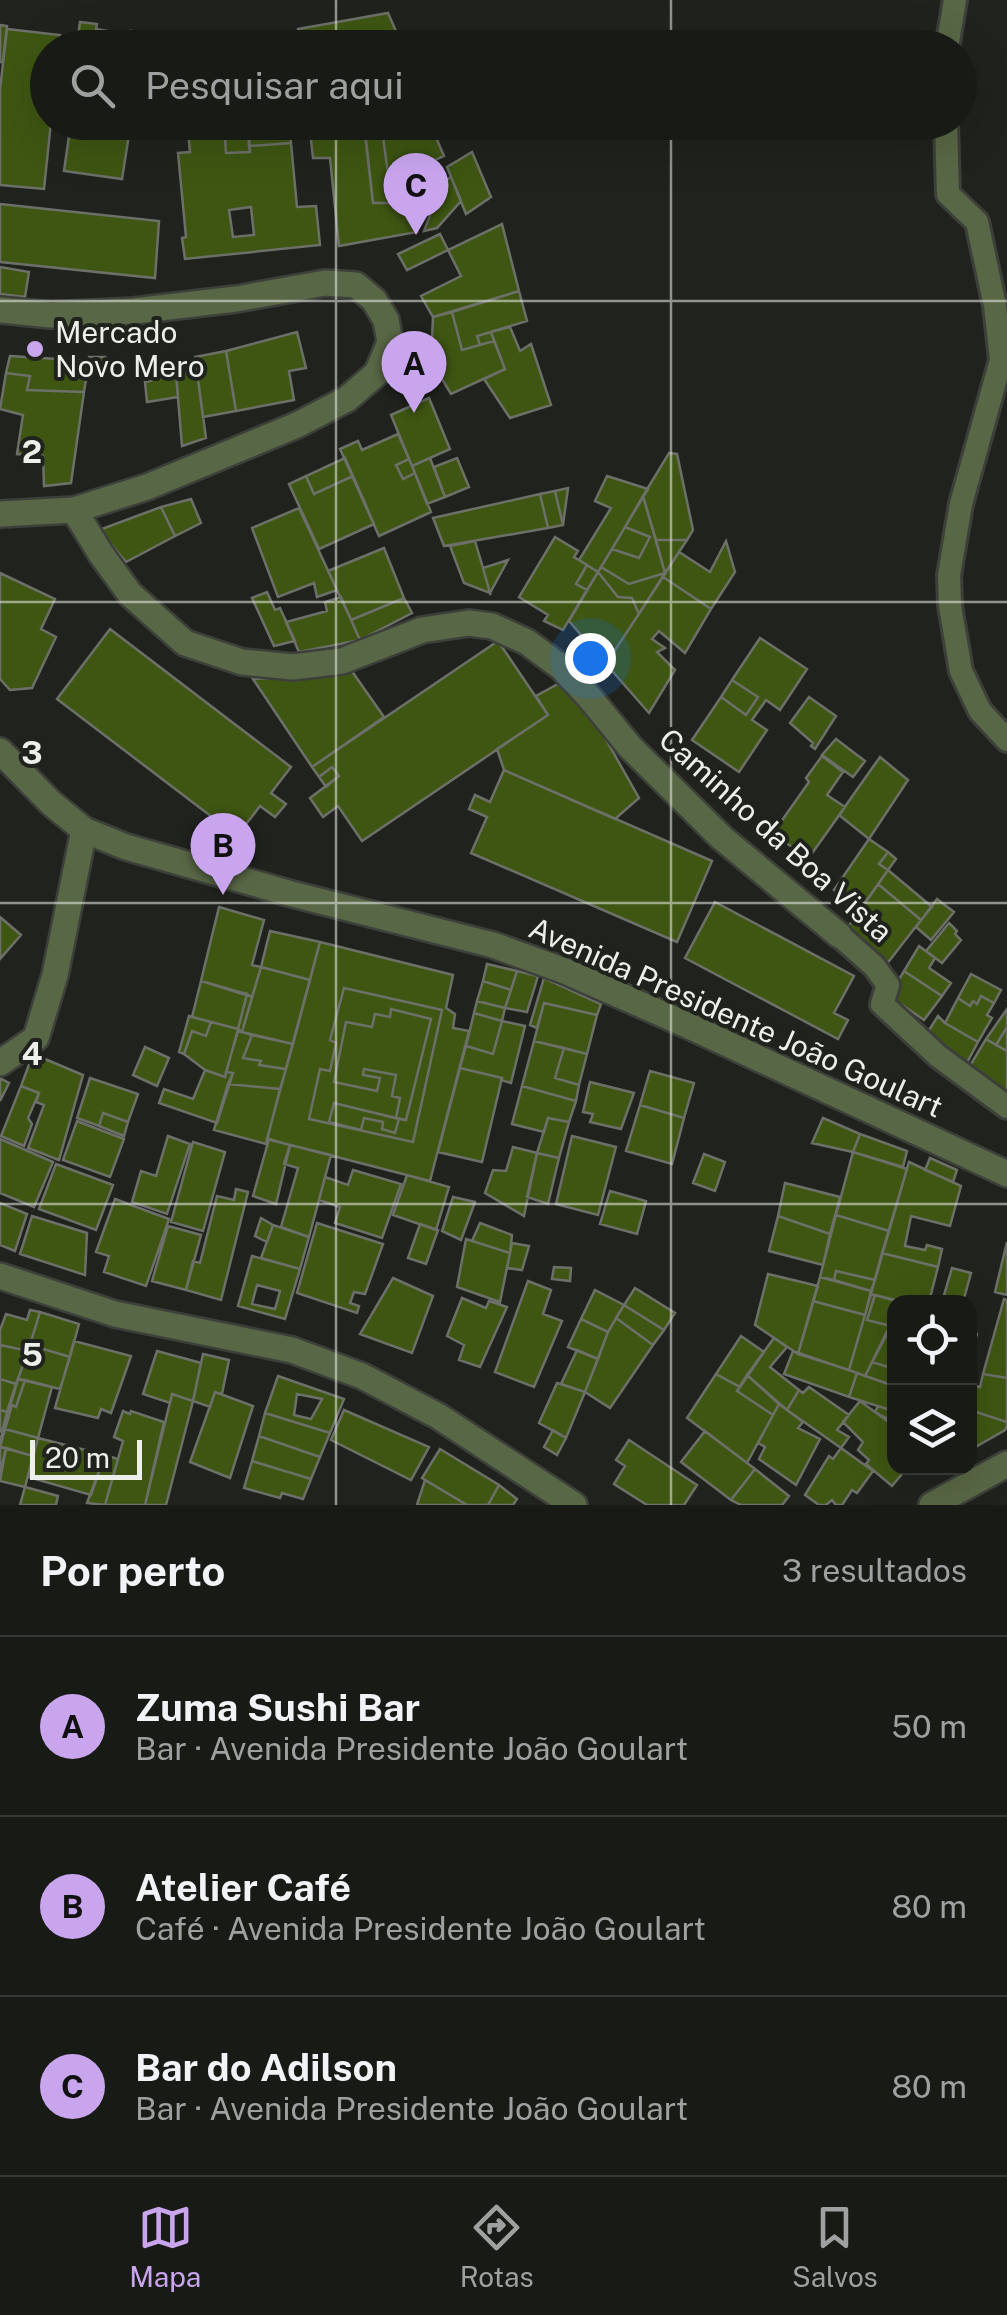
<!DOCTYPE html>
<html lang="pt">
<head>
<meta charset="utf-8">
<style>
	body { margin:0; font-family:"Public Sans",sans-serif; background:#252723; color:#f1f3f6 }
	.controls { position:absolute; right:30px; bottom:30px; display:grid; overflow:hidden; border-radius:20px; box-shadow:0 10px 40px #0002 }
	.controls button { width:90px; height:90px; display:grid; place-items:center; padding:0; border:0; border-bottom:2px solid #363835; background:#181a16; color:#f1f3f6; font:50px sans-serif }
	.scale { position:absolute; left:30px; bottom:25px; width:112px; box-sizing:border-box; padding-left:10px; border:5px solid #edefeb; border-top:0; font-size:28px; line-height:35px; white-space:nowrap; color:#edefeb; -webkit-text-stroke:8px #20231d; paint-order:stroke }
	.you { position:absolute; left:590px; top:658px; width:35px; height:35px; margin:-25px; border:8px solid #fff; border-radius:50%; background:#1a73e8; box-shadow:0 0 0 15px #1a73e833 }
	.badge { display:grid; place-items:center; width:65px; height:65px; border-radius:50%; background:#c9a5ee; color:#111; font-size:32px; font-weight:700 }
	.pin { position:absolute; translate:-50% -82px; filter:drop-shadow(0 2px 5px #0008) }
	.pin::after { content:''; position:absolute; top:52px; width:35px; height:30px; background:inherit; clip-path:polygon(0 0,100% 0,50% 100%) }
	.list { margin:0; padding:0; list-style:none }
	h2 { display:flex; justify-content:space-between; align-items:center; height:130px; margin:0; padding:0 40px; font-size:42px }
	h2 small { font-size:32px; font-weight:400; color:#9fa1a1 }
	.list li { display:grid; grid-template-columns:65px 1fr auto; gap:30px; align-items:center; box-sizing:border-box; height:180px; padding:0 40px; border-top:2px solid #363835 }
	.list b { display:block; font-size:38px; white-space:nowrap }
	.list p { margin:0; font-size:32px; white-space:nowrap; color:#9fa1a1 }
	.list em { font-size:32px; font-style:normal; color:#9fa1a1 }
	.icon { flex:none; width:55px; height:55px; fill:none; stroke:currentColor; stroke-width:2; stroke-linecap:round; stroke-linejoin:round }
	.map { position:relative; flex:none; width:1007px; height:1505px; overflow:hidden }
	.search { position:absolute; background:#181a16; box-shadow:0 10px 40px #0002; left:30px; right:30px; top:30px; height:110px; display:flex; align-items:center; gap:25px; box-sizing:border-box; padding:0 35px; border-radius:55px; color:#9fa1a1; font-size:38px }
	.sheet { height:670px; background:#181a16 }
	nav { display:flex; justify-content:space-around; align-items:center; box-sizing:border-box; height:140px; border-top:2px solid #363835; background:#181a16; font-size:28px; color:#9fa1a1 }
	nav a { display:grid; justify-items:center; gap:5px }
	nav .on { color:#c9a5ee }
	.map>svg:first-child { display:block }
</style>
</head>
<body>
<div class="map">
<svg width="1007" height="1505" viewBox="0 0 1007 1505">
	<rect width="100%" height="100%" fill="#20231d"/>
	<path fill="#3e5612" stroke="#6c7068" stroke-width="2.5" fill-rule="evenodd" d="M388 13 399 38 336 48H300L298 29Z
		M80 22 97 24 96 29 131 35V31L148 33 146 48H82V44L77 43Z
		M0 25 7 26 3 62H0Z
		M7 29 60 35 59 48H48V122H51L44 189 0 185V89Z
		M148 33 172 36V48H146Z
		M270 34 271 48H180V43Z
		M399 38 403 48H336Z
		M71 122H131L122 179 64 171Z
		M187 122H224L226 153 250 152 249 146 291 143 297 207 316 206 320 245 185 259 182 238 186 237 178 153 190 152ZM251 207 254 235 233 237 229 210Z
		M224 122H248L250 152 226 153Z
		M248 122H289V125L248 128Z
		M309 122H347L348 127 364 126 373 203H392L381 122H421L422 127 431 126 444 156 429 163 430 200 425 201 417 232 339 246 330 158H313Z
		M364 122H381L392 203H373Z
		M289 125 291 143 249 146 248 128Z
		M472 152 491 197 466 214 447 167Z
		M451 177 461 201 437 228 424 231 442 183Z
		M0 204 159 221 155 278 0 262Z
		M502 224 519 291 433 317 421 296 461 276 448 250Z
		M440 234 448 250 407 270 398 254Z
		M0 267 29 272 25 297 0 294Z
		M519 291 527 321 477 336 480 345 462 350 452 312Z
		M452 312 462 350 494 341 505 369 451 394 439 374 432 373 431 363 433 317Z
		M510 327 520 351 531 344 551 405 510 418 484 379 505 369 491 332Z
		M297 332 306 368 289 371 294 400 236 411 226 351Z
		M491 332 494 341 480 345 477 336Z
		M226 351 236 411 203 417 195 357Z
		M10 356 89 361 84 392 27 390 30 376 6 373Z
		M89 357H105L102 369 88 370Z
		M197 372 206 438 182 446 176 374Z
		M6 373 30 376 27 390 84 392 71 483 44 486 43 456 17 454 23 415 0 409Z
		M176 374 178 397 147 402 145 382Z
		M429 398 450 449 412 466 391 415Z
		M398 434 409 459 396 465 403 479 415 473 431 512 379 536 340 449 358 441 362 450Z
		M669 453 677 454 693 530 687 540H656L643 496Z
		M345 458 353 476 314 494 306 476Z
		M430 458 445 497 427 504 412 466Z
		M457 458 469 487 445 497 434 467Z
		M409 459 415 473 403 479 396 465Z
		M306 476 314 494 353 476 374 524 319 549 289 484Z
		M607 476 648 489 598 572 579 560 611 508 595 501Z
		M568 488 563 525 555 491Z
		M555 491 563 525 548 528 540 494Z
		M540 494 548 528 444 546 433 518Z
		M643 496 665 573 629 584 601 567 612 549 639 558 650 537 625 527Z
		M191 499 201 523 175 536 161 507Z
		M161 507 175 536 126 562 99 530Z
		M299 508 337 590 317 597 314 583 278 597 252 528Z
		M625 527 650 537 639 558 612 549Z
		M555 537 578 551 574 557 587 565 576 584 587 590 563 630 544 621 548 615 519 597Z
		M656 540H687L665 573Z
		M475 541 483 568 490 593 464 583 450 546Z
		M726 541 735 572 711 609 663 577 679 552 710 572Z
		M384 548 404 598 351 620 328 571Z
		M508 560 490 593 483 568Z
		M587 565 598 572 587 590 576 584Z
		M601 567 629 584 665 573 639 614 632 598 618 597 598 572Z
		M598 572 618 597 632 598 639 614 606 664 569 621Z
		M0 573 55 599 41 629 56 637 32 688 10 690 0 679Z
		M663 577 711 609 685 653 659 631 652 639 665 648 657 652 675 670 649 713 606 664Z
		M267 592 275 610 280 608 295 641 274 646 252 598Z
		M341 597 360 640 299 652 286 622 327 611 325 602Z
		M404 598 412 613 360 640 351 620Z
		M110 629 291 767 271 793 286 804 275 817 260 806 237 836 57 699Z
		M760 638 807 669 780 710 766 700 752 720 767 730 739 772 692 740 721 697 746 715 758 697 732 680Z
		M498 641 548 715 362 841 338 806 323 817 310 798 339 776 332 767 319 777 312 767Z
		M349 667 384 717 312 767 253 679 313 675Z
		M567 679 582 697 639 798 615 819 504 770 497 749 548 715 536 696Z
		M732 680 758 697 746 715 721 697Z
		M809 697 836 716 815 749 811 746 813 743 790 723Z
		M836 739 865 761 853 777 822 755Z
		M822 756 843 772 827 795 845 807 808 859 773 833 809 782 806 778Z
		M880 757 908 780 869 839 839 815Z
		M332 767 339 776 326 787 319 777Z
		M504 770 712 861 677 942 471 853 487 817 469 809 475 795 490 802Z
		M869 839 888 852 879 864 888 870 861 909 834 890Z
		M888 852 896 859 888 870 879 864Z
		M888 870 932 907 921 920 878 884Z
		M878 884 921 920 886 965 845 931Z
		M937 899 954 912 931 940 916 927Z
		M715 902 854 976 834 1013 848 1020 838 1039 685 958Z
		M219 907 264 920 252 965 261 967 252 997 201 981Z
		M0 917 21 935 0 959Z
		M949 923 957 931 955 934 961 940 942 963 926 951Z
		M270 931 320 942 310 980 261 967Z
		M320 942 453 975 446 1008 455 1014 453 1028 469 1031 430 1181 267 1139ZM344 988 442 1010 413 1142 309 1119 320 1069 330 1071 336 1043 330 1040Z
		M919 946 935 958 929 968 951 983 942 996 904 971Z
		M487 964 517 971 511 990 483 981Z
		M261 967 310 980 293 1044 242 1032Z
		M517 971 538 976 527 1012 505 1008Z
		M904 971 942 996 924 1020 889 996Z
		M971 974 1001 990 994 1003 981 996 977 1004 973 1001 970 1006 958 998Z
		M544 978 601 1004 597 1015 544 1003 537 1028 530 1025Z
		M201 981 247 994 238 1029 192 1017Z
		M483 981 511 990 505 1008 477 1001Z
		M344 988 442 1010 413 1142 309 1119 320 1069 330 1071 336 1043 330 1040ZM391 1009 431 1019 406 1120 399 1119 395 1133 382 1129 383 1122 364 1118 361 1130 329 1122 334 1103 396 1118 400 1098 392 1096 396 1075 364 1069 363 1075 380 1078 377 1091 334 1082 346 1022 372 1027 375 1014 390 1017Z
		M247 994 252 997 242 1032 238 1029Z
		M981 996 994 1003 987 1015 992 1018 978 1042 945 1023 958 998 970 1006 973 1001 977 1004Z
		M477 1001 505 1008 502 1021 474 1013Z
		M544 1003 597 1015 587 1054 534 1041Z
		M391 1009 431 1019 406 1120 396 1118 400 1098 392 1096 396 1075 364 1069 363 1075 380 1078 377 1091 334 1082 346 1022 372 1027 375 1014 390 1017Z
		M1007 1009V1027L996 1045 986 1039Z
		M474 1013 502 1021 493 1054 466 1046Z
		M189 1016 211 1022 206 1036 192 1031 184 1054 179 1052Z
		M938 1016 945 1023 978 1042 963 1070 924 1038Z
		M502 1021 525 1026 511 1083 501 1080 502 1078 460 1068 466 1046 493 1054Z
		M211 1022 238 1029 225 1077 205 1070 184 1054 192 1031 206 1036Z
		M1007 1027V1051L996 1045Z
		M238 1031 252 1035 243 1058 261 1061 259 1065 286 1069 280 1089 228 1084 233 1073 226 1072Z
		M252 1035 293 1044 286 1069 259 1065 261 1061 243 1058Z
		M986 1039 1007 1051V1092L968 1069Z
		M534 1041 564 1048 555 1078 579 1085 576 1101 522 1086Z
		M145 1047 169 1058 157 1086 133 1075Z
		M564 1048 587 1054 579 1085 555 1078Z
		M33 1054 83 1075 59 1160 28 1148 44 1105 36 1102 39 1093 21 1086Z
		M460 1068 502 1078 482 1162 438 1152Z
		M205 1070 225 1077 226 1072 233 1073 217 1123 159 1103 164 1089 193 1099Z
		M650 1071 694 1083 684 1118 640 1105Z
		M0 1078 9 1083 0 1101Z
		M90 1078 138 1094 128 1122 103 1113 99 1126 77 1118Z
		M590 1082 634 1093 621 1129 590 1122 593 1114 583 1112Z
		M228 1084 280 1089 266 1144 214 1130Z
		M21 1086 39 1093 28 1118 32 1124 24 1146 1 1136Z
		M522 1086 576 1101 569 1122 548 1118 544 1132 512 1124Z
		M334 1103 399 1119 395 1133 382 1129 383 1122 364 1118 361 1130 329 1122Z
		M640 1105 684 1118 672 1164 626 1151Z
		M103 1113 128 1122 124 1136 99 1126Z
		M548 1118 569 1122 559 1158 537 1153Z
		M823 1118 860 1134 853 1152 812 1143Z
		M77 1121 124 1139 110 1177 63 1160Z
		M860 1134 907 1151 903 1167 853 1152Z
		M168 1136 190 1144 167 1214 132 1202 141 1171 156 1176Z
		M572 1136 616 1147 598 1215 556 1204Z
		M0 1139 53 1162 34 1207 0 1193Z
		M269 1139 290 1145 276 1204 253 1196Z
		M193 1142 225 1152 203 1231 171 1222Z
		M290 1145 331 1155 309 1237 281 1227 298 1168 284 1164Z
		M513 1147 537 1153 524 1216 485 1193 493 1170 506 1171Z
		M853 1152 907 1169 889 1231 836 1215Z
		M537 1153 559 1158 548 1204 527 1197Z
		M704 1154 725 1162 715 1191 693 1183Z
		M930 1158 957 1170 953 1182 925 1170Z
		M909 1162 961 1186 950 1226 911 1216 905 1246 925 1250 927 1245 942 1249 938 1267 882 1253Z
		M56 1164 113 1185 96 1230 39 1209Z
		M353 1170 401 1184 382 1238 335 1223 340 1207 319 1200 325 1177 348 1185Z
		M407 1175 449 1187 436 1230 393 1215Z
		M785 1183 840 1197 830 1234 778 1216Z
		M236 1189 248 1192 221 1300 186 1290 193 1261 200 1263 217 1196 234 1200Z
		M610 1191 646 1201 637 1234 600 1224Z
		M453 1197 475 1202 461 1240 442 1231Z
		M115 1199 169 1219 146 1286 104 1272 109 1256 96 1252Z
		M0 1203 27 1214 15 1251 0 1245Z
		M836 1215 889 1231 875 1280 836 1271 834 1280 820 1277Z
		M32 1216 87 1233 85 1275 20 1254Z
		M778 1216 830 1234 823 1265 769 1251Z
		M261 1218 273 1225 267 1242 255 1236Z
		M317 1223 383 1244 365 1294 354 1292 350 1303 359 1306 357 1313 297 1293Z
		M480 1223 512 1235 510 1253 472 1241Z
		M420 1224 438 1230 426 1264 408 1258Z
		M273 1225 309 1237 300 1269 261 1258Z
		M168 1226 201 1235 186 1290 152 1281Z
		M466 1239 510 1253 500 1302 457 1287Z
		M1007 1242V1295L995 1292Z
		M512 1243 529 1246 522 1270 507 1268Z
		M882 1253 938 1267 929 1302H899L871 1294Z
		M252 1256 300 1269 285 1319 238 1306ZM257 1285 280 1291 275 1309 252 1304Z
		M554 1267 571 1268 570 1281 552 1279Z
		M952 1268 971 1273 963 1302H942Z
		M836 1271 875 1280 871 1291 834 1280Z
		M768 1274 818 1286 798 1354 755 1325Z
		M820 1277 871 1291 865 1315 813 1301Z
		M393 1278 433 1296 412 1353 360 1334Z
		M528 1281 551 1290 543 1314 562 1321 534 1387 495 1372Z
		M635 1288 675 1313 664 1330 624 1305Z
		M595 1290 624 1305 608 1332 581 1319Z
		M871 1294 875 1295 867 1320 891 1326 865 1376 849 1370Z
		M875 1295 899 1301 894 1302V1314L891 1326 867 1320Z
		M462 1298 486 1308 489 1301 507 1307 480 1367 459 1360 464 1345 447 1336Z
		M1004 1299 1007 1300V1378L983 1374Z
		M813 1301 865 1315 849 1370 798 1354Z
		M624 1305 664 1330 653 1345 616 1318Z
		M30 1310 40 1312 28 1351 0 1345V1330L6 1314 27 1320Z
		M40 1312 79 1324 70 1357 30 1345Z
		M616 1318 653 1345 610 1408 585 1392 608 1332Z
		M581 1319 608 1332 598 1359 568 1347Z
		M893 1319 894 1320V1348L888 1367 872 1362Z
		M970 1331 977 1334 970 1359Z
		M741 1336 764 1352 740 1387 716 1374Z
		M774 1338 787 1347 770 1367 799 1390 787 1410 747 1375Z
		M74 1341 131 1356 111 1413 101 1409 98 1418 55 1408Z
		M0 1345 28 1351 16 1384 0 1379Z
		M30 1345 70 1357 60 1389 18 1379Z
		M894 1348V1386L865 1376 872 1362 888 1367Z
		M577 1350 598 1359 585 1392 561 1384Z
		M157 1351 201 1363 193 1401 172 1394 170 1403 143 1394Z
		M793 1351 857 1373 849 1397 784 1374Z
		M203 1354 229 1360 222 1394 215 1392 210 1407 193 1401Z
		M857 1373 894 1386V1399L890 1410 849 1397Z
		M716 1374 740 1387 737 1391 773 1415 747 1463 687 1418Z
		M983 1374 1007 1378V1422L970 1410 971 1385 980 1387Z
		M747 1375 779 1404 773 1415 737 1391Z
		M278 1376 344 1399 330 1433 265 1413ZM297 1394 322 1399 311 1419 294 1415Z
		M0 1379 16 1384 7 1412 0 1410Z
		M18 1379 25 1380 16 1407 12 1405 0 1447 6 1448 0 1473V1441Z
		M25 1380 52 1387 38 1438 5 1429 12 1405 16 1407Z
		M557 1383 585 1392 566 1438 539 1423Z
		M809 1387 849 1415 837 1430 849 1437 841 1448 787 1410 799 1390 803 1393Z
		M215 1392 253 1406 230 1478 190 1462Z
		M172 1394 193 1401 166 1505H145Z
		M894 1399V1422L875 1412 878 1406 890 1410Z
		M860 1401 894 1426V1468H907L892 1486 866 1464 869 1460 858 1450 863 1442 843 1422Z
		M779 1404 803 1422 798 1428 820 1439 796 1485 759 1459 765 1447 758 1443Z
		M0 1410 7 1412 2 1432 0 1431Z
		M344 1410 429 1447 411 1480 331 1440Z
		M970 1410 1007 1422V1426L1005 1430 970 1450Z
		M123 1411 130 1414 131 1411 164 1422 145 1505H105L123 1441 114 1437Z
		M265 1413 330 1433 320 1457 259 1436Z
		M5 1429 38 1438 33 1456 0 1447Z
		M553 1430 566 1438 557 1455 544 1447Z
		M705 1431 755 1469 731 1500 681 1462Z
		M259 1436 320 1457 311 1479 252 1461Z
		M38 1438 105 1455 91 1495 28 1477Z
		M629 1440 697 1485 684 1505H647L614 1484 625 1466 616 1460Z
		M6 1448 33 1456 25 1487 0 1481Z
		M841 1448 873 1471 857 1493 852 1490 842 1505H836L832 1500 826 1505H819L805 1495 829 1456 833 1459Z
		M440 1449 499 1485 488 1505H467L422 1478Z
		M105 1455 118 1459 105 1505 87 1503Z
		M252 1461 311 1479 303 1499 282 1493 280 1498 244 1488Z
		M755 1469 789 1496 782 1505H741L731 1500Z
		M425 1480 467 1505H417Z
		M499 1485 517 1499 513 1505H488Z
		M25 1487 58 1496 56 1505H20Z"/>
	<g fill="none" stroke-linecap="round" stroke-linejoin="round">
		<defs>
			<path id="pedestrian" d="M947 48 955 0
				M946 122 948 194 977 222 995 306 1001 360 961 504 949 575 950 606 961 671 980 711 1007 740
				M839 935 874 966 888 985 882 1004 938 1056 1007 1107"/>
			<path id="minor" d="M0 310 51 315 134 311 236 299 325 283 356 285 374 300 386 320 390 342 377 373 347 399 297 425 147 487 74 510 0 514
				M74 510 101 554 130 594 185 643 242 662 293 667 342 661 422 630 469 623 492 626 527 642 562 668 590 698 630 747 722 838 839 935
				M0 751 51 803 84 830 126 847 292 894 493 945 565 971 687 1025 1007 1174
				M0 1063 36 1038 55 975 84 830
				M0 1276 115 1314 292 1350 362 1376 438 1416 574 1505
				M932 1505 1007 1464"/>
		</defs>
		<use href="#pedestrian" stroke="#3d403a" stroke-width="28"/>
		<use href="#minor" stroke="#3d403a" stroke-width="30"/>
		<use href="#pedestrian" stroke="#586745" stroke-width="22"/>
		<use href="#minor" stroke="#586745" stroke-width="25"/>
	</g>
	<path fill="none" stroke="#edefeb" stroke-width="2.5" stroke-opacity="0.55" d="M336 0V48M671 0V48M336 122V1505M671 122V1505M0 301H1007M0 602H1007M0 903H1007M0 1204H1007"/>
	<circle fill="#c9a5ee" stroke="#20231d" stroke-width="4" cx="35" cy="349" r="10"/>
	<g text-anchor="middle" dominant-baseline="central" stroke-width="8" stroke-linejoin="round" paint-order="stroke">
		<g font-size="30" fill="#edefeb" stroke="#20231d" text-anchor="start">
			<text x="55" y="332">Mercado<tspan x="55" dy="34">Novo Mero</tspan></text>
		</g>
		<g font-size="30" fill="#edefeb" stroke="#20231d">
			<text transform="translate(776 835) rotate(42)">Caminho da Boa Vista</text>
			<text transform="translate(736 1017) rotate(24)">Avenida Presidente João Goulart</text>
		</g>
	</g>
	<g font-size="32" text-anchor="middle" font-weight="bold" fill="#edefeb" stroke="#20231d" stroke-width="8" stroke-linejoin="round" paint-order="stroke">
		<text x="32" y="463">2</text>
		<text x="32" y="764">3</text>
		<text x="32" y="1065">4</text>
		<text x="32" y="1366">5</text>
	</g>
</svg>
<div class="controls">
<button><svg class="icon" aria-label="locate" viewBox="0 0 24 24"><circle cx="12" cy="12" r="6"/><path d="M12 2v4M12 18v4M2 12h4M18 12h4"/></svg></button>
<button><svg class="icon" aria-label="layers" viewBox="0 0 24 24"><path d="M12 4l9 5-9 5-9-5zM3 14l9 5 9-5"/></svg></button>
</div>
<div class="scale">20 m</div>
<div class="you"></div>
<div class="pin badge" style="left:414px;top:413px">A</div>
<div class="pin badge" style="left:223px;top:895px">B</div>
<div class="pin badge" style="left:416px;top:235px">C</div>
<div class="search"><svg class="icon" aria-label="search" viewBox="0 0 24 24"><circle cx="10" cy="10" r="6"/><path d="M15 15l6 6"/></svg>Pesquisar aqui</div>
</div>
<section class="sheet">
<h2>Por perto<small>3 resultados</small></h2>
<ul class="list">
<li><span class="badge">A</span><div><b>Zuma Sushi Bar</b><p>Bar · Avenida Presidente João Goulart</p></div><em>50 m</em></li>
<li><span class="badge">B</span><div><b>Atelier Café</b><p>Café · Avenida Presidente João Goulart</p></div><em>80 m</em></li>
<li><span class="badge">C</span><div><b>Bar do Adilson</b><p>Bar · Avenida Presidente João Goulart</p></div><em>80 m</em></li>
</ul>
</section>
<nav>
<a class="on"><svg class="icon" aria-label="map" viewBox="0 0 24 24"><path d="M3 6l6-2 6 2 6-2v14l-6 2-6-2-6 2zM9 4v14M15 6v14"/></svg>Mapa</a>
<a><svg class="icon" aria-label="directions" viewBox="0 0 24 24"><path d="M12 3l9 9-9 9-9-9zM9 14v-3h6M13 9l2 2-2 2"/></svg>Rotas</a>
<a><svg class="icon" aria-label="saved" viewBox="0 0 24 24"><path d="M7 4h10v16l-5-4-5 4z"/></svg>Salvos</a>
</nav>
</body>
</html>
